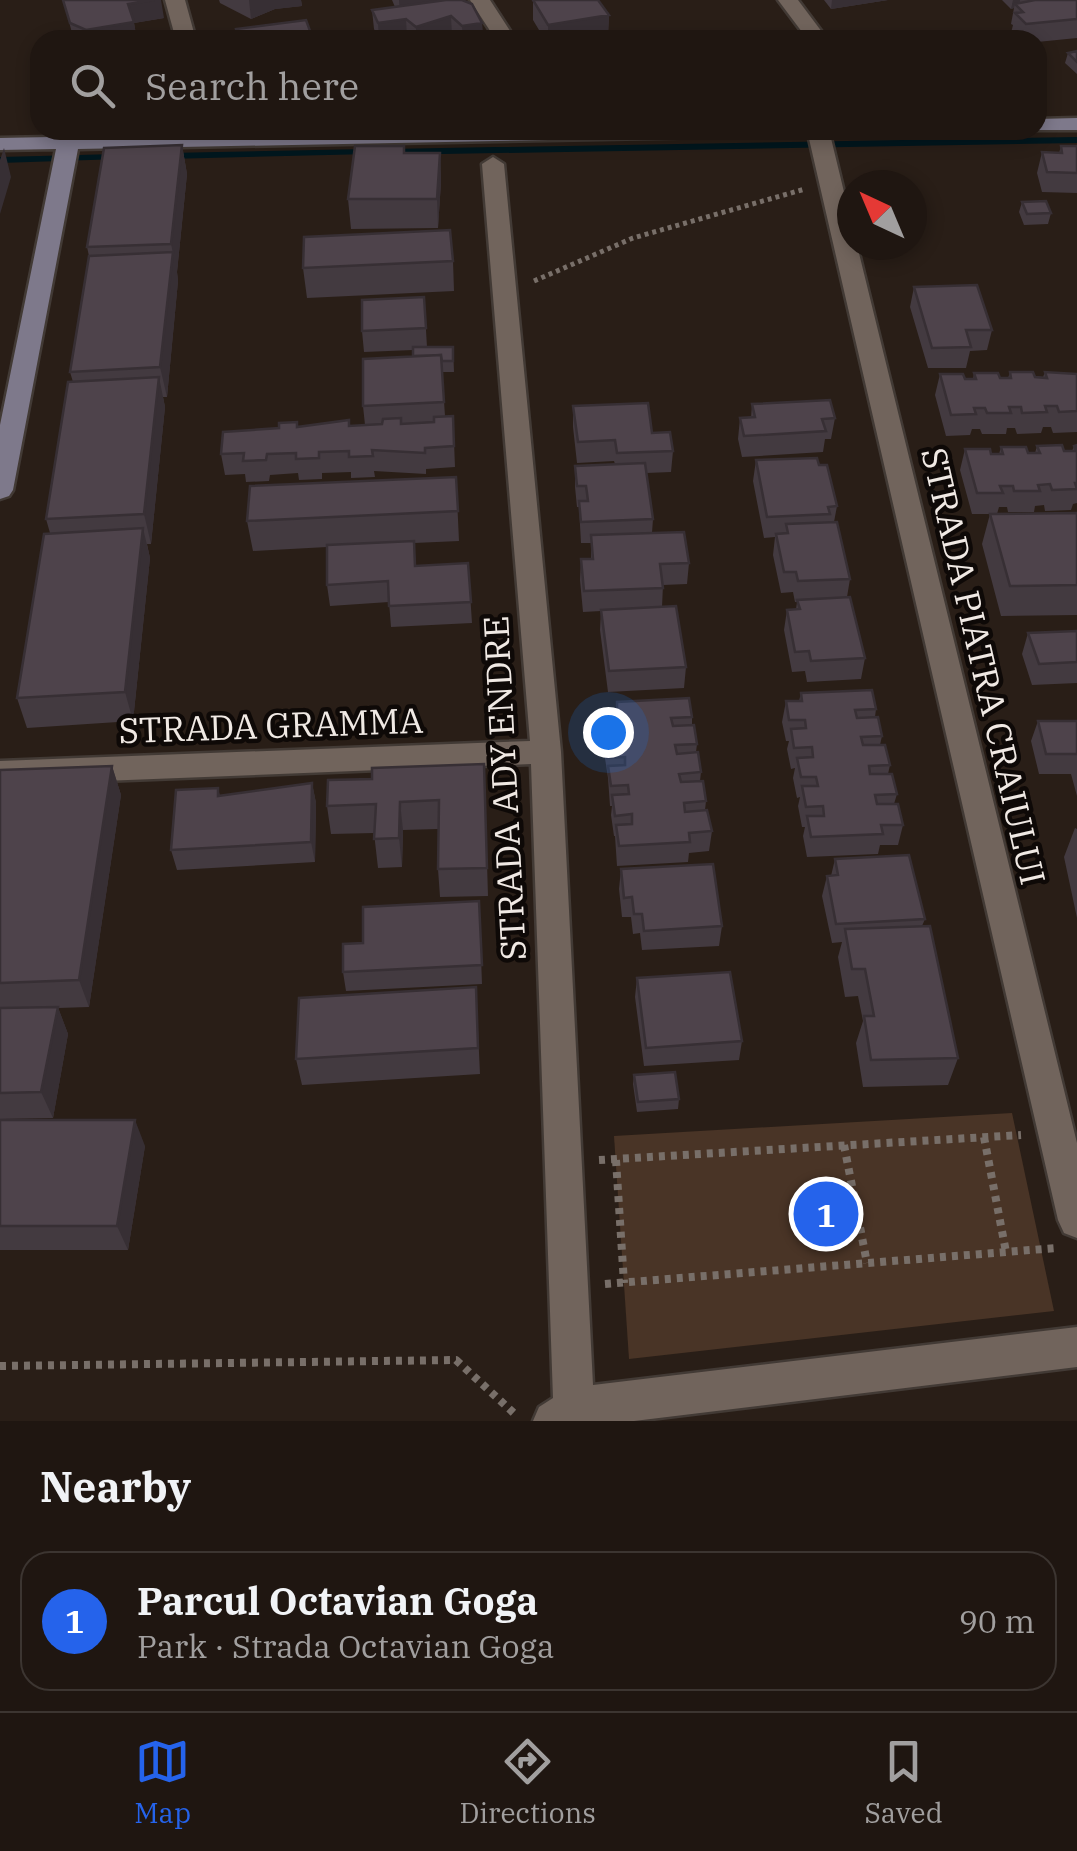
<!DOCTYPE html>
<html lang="en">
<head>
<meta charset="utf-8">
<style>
	body { margin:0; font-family:"IBM Plex Serif",serif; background:#271f1a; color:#f1f3f6 }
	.compass { position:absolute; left:837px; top:170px; width:90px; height:90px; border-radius:50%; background:#1f1611; box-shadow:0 5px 15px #0003; rotate:316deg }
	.you { position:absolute; left:608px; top:732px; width:35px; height:35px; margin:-25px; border:8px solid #fff; border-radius:50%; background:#1a73e8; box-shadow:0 0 0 15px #1a73e833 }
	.badge { display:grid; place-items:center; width:65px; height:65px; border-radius:50%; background:#2563eb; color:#fff; font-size:32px; font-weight:700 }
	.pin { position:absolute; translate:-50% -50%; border:5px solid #fff; box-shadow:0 2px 10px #0006 }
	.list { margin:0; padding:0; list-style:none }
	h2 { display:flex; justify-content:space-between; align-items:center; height:130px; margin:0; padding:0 40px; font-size:42px }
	h2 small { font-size:32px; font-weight:400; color:#a19f9f }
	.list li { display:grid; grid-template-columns:65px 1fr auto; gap:30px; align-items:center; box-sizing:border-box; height:140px; margin:0 20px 20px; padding:0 20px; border:2px solid #3c3531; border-radius:30px }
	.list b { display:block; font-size:38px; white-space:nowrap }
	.list p { margin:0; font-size:32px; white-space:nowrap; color:#a19f9f }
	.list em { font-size:32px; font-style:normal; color:#a19f9f }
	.icon { flex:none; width:55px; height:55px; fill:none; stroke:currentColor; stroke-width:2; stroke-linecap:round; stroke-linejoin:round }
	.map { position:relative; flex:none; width:1077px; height:1421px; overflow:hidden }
	.search { position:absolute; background:#1f1611; box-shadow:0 5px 15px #0003; left:30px; right:30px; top:30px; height:110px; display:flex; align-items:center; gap:25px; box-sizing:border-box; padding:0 35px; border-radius:30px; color:#a19f9f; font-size:38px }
	.sheet { height:290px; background:#1f1611 }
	nav { display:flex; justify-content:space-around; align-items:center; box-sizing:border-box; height:140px; border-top:2px solid #3c3531; background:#1f1611; font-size:28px; color:#a19f9f }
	nav a { display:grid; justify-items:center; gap:5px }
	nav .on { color:#2563eb }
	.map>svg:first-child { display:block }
</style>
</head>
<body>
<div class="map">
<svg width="1077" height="1421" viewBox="0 0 1077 1421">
	<rect width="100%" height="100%" fill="#291e17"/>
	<path fill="#493426" d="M1012 1113 1054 1311 629 1359 614 1136Z"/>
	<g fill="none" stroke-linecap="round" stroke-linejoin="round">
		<path fill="#00171e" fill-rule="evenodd" d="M1077 137V143L387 155 383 152 387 149Z
			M367 149 371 152 370 154 167 159 163 156 167 153Z
			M117 154 121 157 120 159 0 163V157Z"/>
		<defs>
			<path id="street" d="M165 0H185L196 40H176Z
				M470 0H490L516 40H496Z
				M778 0H798L828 40H808Z
				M807 130H829L852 225V245H857L1077 1143V1238L1064 1233 1058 1220Z
				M493 157 504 164 561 752 593 1385 1077 1327V1367L634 1421H533L539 1407 553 1398 531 764 0 785V761L530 741 482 164Z"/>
			<path id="secondary" d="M1077 118V130H1032H1037V119Z
				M415 130H773L762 136 78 149 13 490 9 496 0 499V425L56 149 0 150V138Z"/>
		</defs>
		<use href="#street" stroke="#423a35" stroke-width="5"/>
		<use href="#secondary" stroke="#423a35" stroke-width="5"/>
		<path stroke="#786f69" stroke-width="5" stroke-dasharray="4 4" stroke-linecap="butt" d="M534 281 633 238 805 189"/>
		<path stroke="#786f69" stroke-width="8" stroke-dasharray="6 6" stroke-linecap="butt" d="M984 1137 1006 1252
			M844 1145 867 1263
			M599 1160 1021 1135
			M616 1160 624 1283
			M605 1284 1056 1248
			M0 1366 456 1360 517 1416"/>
		<use href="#street" fill="#71645c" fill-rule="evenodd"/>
		<use href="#secondary" fill="#7e798b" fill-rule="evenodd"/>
	</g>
	<path fill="#433a40" d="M63 0 164 18 134 23 137 40H74Z
		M219 0H301L302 6 275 9 251 19 220 3Z
		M392 0H462L482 23 483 40H457L452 36 438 40H409L407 38 379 40 374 29 372 10 395 7Z
		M533 0 609 15 608 35 574 40H545L533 20Z
		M824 0H888L831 9Z
		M1002 0H1077V38L1037 42V40H1018L1011 33 1013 25 1011 24 1014 8 1011 9Z
		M1077 51V74L1065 63 1068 53Z
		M182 145 187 174 177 272 178 281 167 397H163L165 407 151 544H147L150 558 133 721 27 728 17 698 50 533 46 519 73 382 70 372 89 256 87 247Z
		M1061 146H1077V193L1042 192 1037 173 1042 152 1059 153Z
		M405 153H440L441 182 438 228 351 229 348 199Z
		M1022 202 1051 213 1048 224 1024 225 1019 212Z
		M453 261 454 291 307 298 303 268Z
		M914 287 992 330 987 350 970 351 966 368H928L910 307Z
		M424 297 427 347H453L454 372H442L445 416H453L455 467 426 469V474L374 471 375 477 351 478V472L322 473V479L299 480 298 473 270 475 269 481 246 482 245 474 225 475 221 454 298 427 365 425 363 406 413 356V350L364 352 362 331Z
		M1010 372 1043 377 1045 372 1077 374V432L1053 433 1051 427H1043L1041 433 1017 434 1015 428H1007L1006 434H982L980 429H972L970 435 946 436 935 395 940 374 973 379 974 373 1008 378Z
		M752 404 835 418 831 439H825L823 452 742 457 738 439 740 418H751Z
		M573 406 652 433 673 451 671 472 646 473 653 519 652 533 689 563 687 584 663 585 662 607 686 667 684 688 608 692 600 630 601 611 583 612 580 580 581 559H591V543H581L579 507H577L575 487V466L615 464 614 461 577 463 573 427Z
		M1077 445V503L1073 504 1071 510 1045 511 1044 505 1035 506 1034 512H1008L1007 507H999L997 514H972L960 470 965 449 999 454 1001 447 1035 453 1037 446 1072 451 1074 446Z
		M756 460 819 465 837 506 834 522 850 579 847 597 865 658 861 679 807 682 805 671 792 672 784 630 787 610 796 609 797 602H795L793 592 781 593 773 555 775 537 764 538 753 481Z
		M456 477 459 541 414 543 416 566 468 563 472 623 391 627 389 602 330 606 327 585V547L253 551 247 521Z
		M1077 513V615L1001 616 982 544 990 514Z
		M1077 631V683L1032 685 1022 654 1028 633Z
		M801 693 876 709 875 717 882 736 880 745 890 765 888 774 897 794 894 804 903 825 898 845H880L878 854 807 857 803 836 805 827H802L798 806 800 797 797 798 793 778 795 768 791 769 787 749 789 741H786L782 722 786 701H799Z
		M617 702 692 717V725L697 744 696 752 701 772 700 781 706 801 705 810 712 831 709 851 689 853 688 862 617 866 615 836H614L611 815 612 806H610L608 778 601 732 602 711 616 710Z
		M1038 721H1077V796L1071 774H1039L1031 741Z
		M484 764 488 896 440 897 438 869V829L403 830 402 867 378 868 374 833 331 834 327 806 372 779Z
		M112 766 121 795 89 1007 58 1008 68 1034 53 1118 0 1119V770Z
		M312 783 316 803 315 862 177 870 171 850 218 788 220 796Z
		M1075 828 1077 829V918L1064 857Z
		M835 859 925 919 922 926 958 1058 948 1085 863 1087 856 1043 863 1021 858 996 845 997 838 957 842 942 832 943 822 896 827 876H831Z
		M621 869 722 926 719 946 642 950 640 933 633 934 631 917H622L619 889Z
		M479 901 482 984 346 991 343 972 363 943Z
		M637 978 742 1041 739 1060 644 1066 635 997Z
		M476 987 480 1074 302 1085 296 1059Z
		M634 1075 679 1099 678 1109 637 1112 633 1084Z
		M0 1120 145 1146 128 1250H0Z"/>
	<path fill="#372f34" d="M154 0H161L164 18 134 23 137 40H88L86 30 128 4Z
		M249 0H301L302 6 275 9 251 19Z
		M399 0H446L400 16Z
		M832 0H888L831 9Z
		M1013 0H1020L1019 8 1015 4 1014 8 1011 9Z
		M609 15 608 35 574 40H548V25Z
		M451 16 452 36 438 40H416V27Z
		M406 19 407 38 379 40 378 23Z
		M482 23 483 40H463L462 26Z
		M182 145 187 174 177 272 178 281 167 397 160 367 173 253 171 244Z
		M4 148 11 177 0 214V160Z
		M440 153 441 182 438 228 437 199Z
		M159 377 165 407 151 544 144 514Z
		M143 528 150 558 133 721 125 692Z
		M112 766 121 795 89 1007 79 980Z
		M312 783 316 803 315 862 311 842Z
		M400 802 403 830 402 867 399 838Z
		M58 1007 68 1034 53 1118 41 1092Z
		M135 1120 145 1146 128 1250 117 1226Z"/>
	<path fill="#4e434b" stroke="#372f34" stroke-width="2.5" d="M63 0H154L128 4 134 22 86 30 70 23Z
		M446 0H462L472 4 482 23 462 26 451 16 416 27 406 19 378 23 372 10Z
		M533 0H598L609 15 548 25Z
		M1035 0H1077V19L1026 24 1015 13 1023 12 1015 4Z
		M306 20 313 39 239 40 236 29Z
		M603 37 605 40H583Z
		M1077 51V62L1068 53Z
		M182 145 171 244 87 247 104 148Z
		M355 146H404V153H440L437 199H348Z
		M1061 146H1077V173L1047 172 1042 152 1062 153Z
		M1046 201 1051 213 1027 214 1022 202Z
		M450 230 453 261 303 268 304 237Z
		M173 252 160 367 70 372 89 256Z
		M977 285 992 330H966L971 347 932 348 914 287Z
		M424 297 426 328 362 331V300Z
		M413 347H453V361H442L441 355 413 356Z
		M441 355 444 402 363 406V359Z
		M1010 372H1033L1035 377 1047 378 1045 372 1077 374V411L1059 412 1057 406H1045L1047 412 1022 413 1021 407H1009L1011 413H987L985 408H974L976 414 951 415 940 374H963L965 379H976L974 373H998L1000 378H1011Z
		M159 377 144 514 46 519 68 382Z
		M830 400 835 418 822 419 826 431 744 436 740 418 755 417 752 404Z
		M648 403 652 433 670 432 673 451 617 453 615 440 578 442 573 406Z
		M453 416 454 446 425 448V453L372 450 373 456 349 457V451L319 452V458L296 459V453L267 454 266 460 243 461 244 453 221 454 223 432 279 428V423L297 422V427L349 420V426L382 424 383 419 401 418V424L434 422V417Z
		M1062 445 1064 451H1076L1074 446 1077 445V483H1075L1077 489 1052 490 1050 484 1038 485 1040 491H1014L1013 486H1000L1003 493H977L965 449H990L991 454H1003L1001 447H1026L1028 453H1040L1037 446Z
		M817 458 819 465H827L837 506 828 507 830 514 767 517 756 460Z
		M645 463 653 519 581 522 579 501H588L587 493 586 486H577L575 466Z
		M456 477 458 511 247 521 250 486Z
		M1077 513V585L1010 586 990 514Z
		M837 522 850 579 798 581 796 572H784L776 534 788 533 786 524Z
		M143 528 125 692 17 698 44 534Z
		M684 532 689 563 660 564 663 588 584 591 581 559H593L591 535Z
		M414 541 415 566 468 563 471 602 389 606 388 581 327 585V545Z
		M850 597 865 658 811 661 809 651 795 652 787 610 800 609 797 600Z
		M676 606 686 667 609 671 601 610Z
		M1077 631V662L1039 664 1028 633Z
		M872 690 876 709 855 710 857 718 878 717 882 736 861 737 863 745H885L890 765 869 766 870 774H892L897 794 875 795 877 804H898L903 825H881L883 834 811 837 807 816H824L823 806 806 807 802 786H818L816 777H801L797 758 813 757 812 747 794 748 791 729 806 728 805 720H789L786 701H802L801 693Z
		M689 698 692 717 671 718 673 726 694 725 697 744 675 745 677 754 698 752 701 772 679 774 681 782 703 781 706 801 684 803 685 812 707 810 712 831 689 833 690 842 619 846 616 825 632 824V814L615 816 612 795 629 794 628 785 611 786 608 766 625 765V757L607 758 605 738 621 737 619 729 605 730 602 711 617 710V702Z
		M1038 721H1077V754H1046Z
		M484 764 487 868 438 869 439 800 400 802 399 838 374 839 376 804 327 806 328 780 372 779V768Z
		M112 766 79 980 0 983V770Z
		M312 783 311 842 171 850 176 790 218 788V796Z
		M909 855 925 919 836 924 827 876 838 875 835 859Z
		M713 864 722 926 644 931 642 914H634L632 897 624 898 621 869Z
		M479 901 482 965 343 972V944L363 943V907Z
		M930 926 958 1058 871 1060 864 1016H874L865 969H852L845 929Z
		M730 972 742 1041 646 1048 637 978Z
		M476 987 478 1048 296 1059 299 998Z
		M58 1007 41 1092 0 1093V1008Z
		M675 1072 679 1099 638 1102 634 1075Z
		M0 1120H135L117 1226H0Z"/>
	<g text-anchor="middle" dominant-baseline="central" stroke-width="9" stroke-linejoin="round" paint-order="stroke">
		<g font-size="35" fill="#f0e9e4" stroke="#0e0907">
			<text transform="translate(984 666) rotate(77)">STRADA PIATRA CRAIULUI</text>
			<text transform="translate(271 725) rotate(-2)">STRADA GRAMMA</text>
			<text transform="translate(504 788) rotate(-93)">STRADA ADY ENDRE</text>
		</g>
	</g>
</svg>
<svg class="compass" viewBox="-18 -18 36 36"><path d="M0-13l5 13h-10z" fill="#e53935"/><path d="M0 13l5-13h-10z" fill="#a19f9f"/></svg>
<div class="you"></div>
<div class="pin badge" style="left:826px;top:1214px">1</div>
<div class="search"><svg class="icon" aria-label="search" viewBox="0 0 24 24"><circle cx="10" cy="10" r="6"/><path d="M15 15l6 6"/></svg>Search here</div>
</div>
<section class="sheet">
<h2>Nearby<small></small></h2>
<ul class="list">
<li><span class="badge">1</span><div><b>Parcul Octavian Goga</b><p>Park · Strada Octavian Goga</p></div><em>90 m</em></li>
</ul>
</section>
<nav>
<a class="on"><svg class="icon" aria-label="map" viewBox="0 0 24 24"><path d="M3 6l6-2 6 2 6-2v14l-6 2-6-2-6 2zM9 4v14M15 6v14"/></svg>Map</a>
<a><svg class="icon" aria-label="directions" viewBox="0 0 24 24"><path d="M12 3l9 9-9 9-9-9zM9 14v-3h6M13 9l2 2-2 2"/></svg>Directions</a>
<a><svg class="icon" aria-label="saved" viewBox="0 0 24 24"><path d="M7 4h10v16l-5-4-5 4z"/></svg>Saved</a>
</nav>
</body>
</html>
